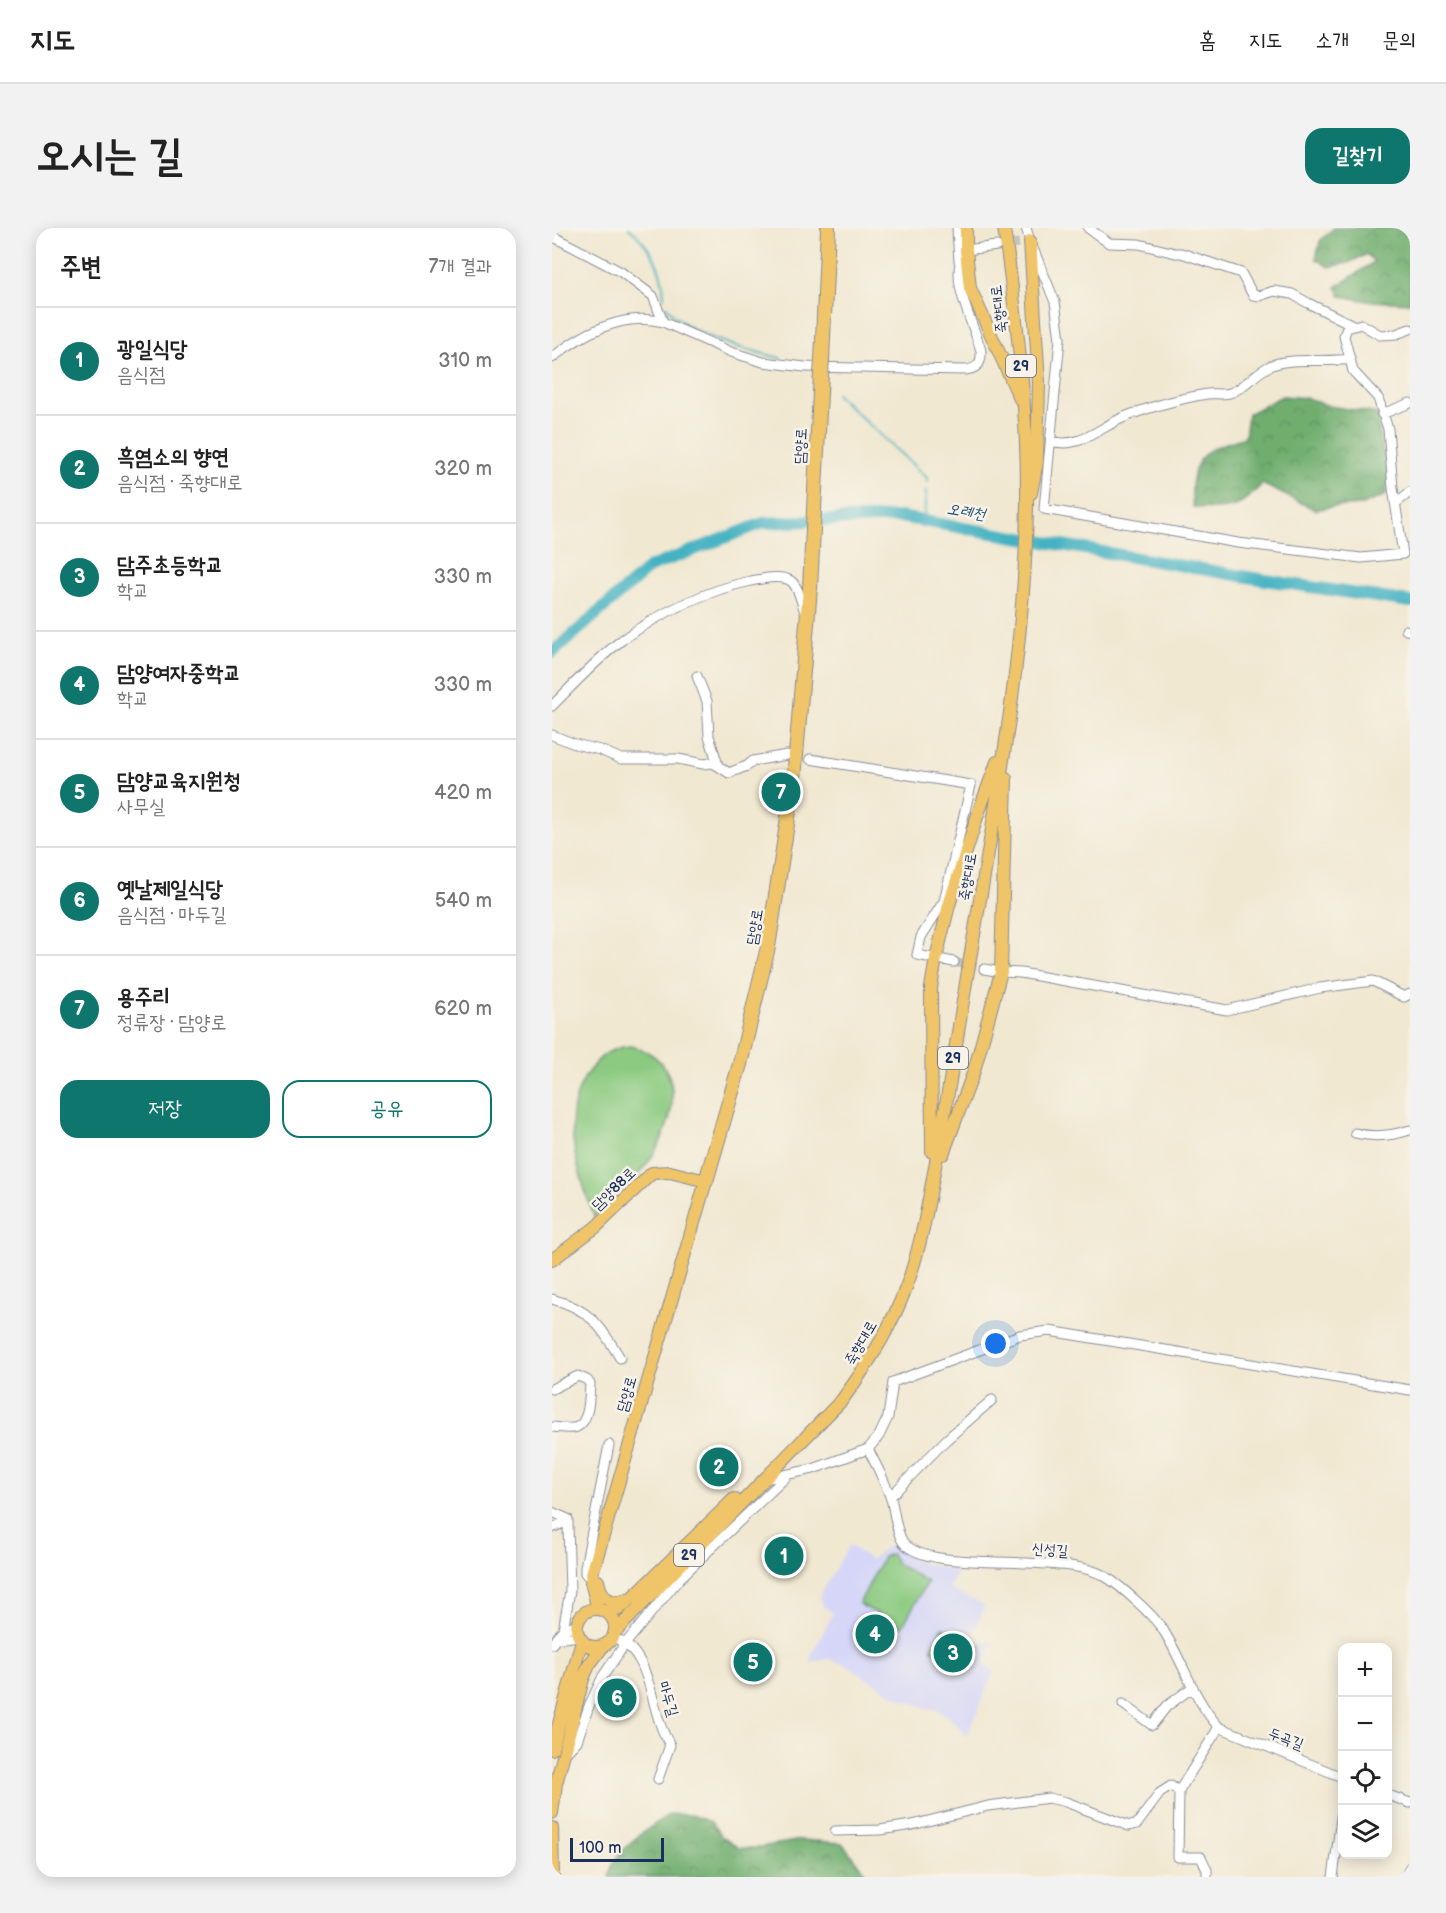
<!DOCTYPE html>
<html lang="ko">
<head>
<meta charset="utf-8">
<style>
	body { margin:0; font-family:"Balsamiq Sans","Poor Story",sans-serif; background:#f2f2f2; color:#222 }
	.controls { position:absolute; right:18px; bottom:18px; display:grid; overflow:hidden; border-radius:12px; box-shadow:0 3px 15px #0003 }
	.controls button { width:54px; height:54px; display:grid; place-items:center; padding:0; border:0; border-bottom:2px solid #e0e0e0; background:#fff; color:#222; font:30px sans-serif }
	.scale { position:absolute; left:18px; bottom:15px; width:94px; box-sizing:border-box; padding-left:6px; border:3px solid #1b2f5e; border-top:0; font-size:16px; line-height:21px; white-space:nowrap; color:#1b2f5e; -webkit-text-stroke:4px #f7f3e8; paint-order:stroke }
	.you { position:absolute; left:444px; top:1116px; width:21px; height:21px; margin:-15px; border:4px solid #fff; border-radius:50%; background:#1a73e8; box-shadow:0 0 0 9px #1a73e833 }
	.badge { display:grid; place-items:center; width:39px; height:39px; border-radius:50%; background:#0f766e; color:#fff; font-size:20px; font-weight:700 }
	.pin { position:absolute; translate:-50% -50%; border:3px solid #fff; box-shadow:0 2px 6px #0006 }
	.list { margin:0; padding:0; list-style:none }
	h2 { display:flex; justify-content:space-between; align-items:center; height:78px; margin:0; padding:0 24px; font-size:26px }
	h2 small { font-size:20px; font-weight:400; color:#767676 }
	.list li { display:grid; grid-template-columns:39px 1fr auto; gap:18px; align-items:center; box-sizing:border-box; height:108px; padding:0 24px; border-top:2px solid #e0e0e0 }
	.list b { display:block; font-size:22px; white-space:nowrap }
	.list p { margin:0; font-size:20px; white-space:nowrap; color:#767676 }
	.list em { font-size:20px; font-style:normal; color:#767676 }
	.actions { display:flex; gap:12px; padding:18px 24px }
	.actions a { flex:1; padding:14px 0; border:2px solid #0f766e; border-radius:18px; text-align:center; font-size:21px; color:#0f766e }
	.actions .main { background:#0f766e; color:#fff }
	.icon { flex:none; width:33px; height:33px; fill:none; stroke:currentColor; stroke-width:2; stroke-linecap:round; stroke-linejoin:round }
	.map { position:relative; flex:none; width:858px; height:1649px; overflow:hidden; border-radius:18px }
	header { display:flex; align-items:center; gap:36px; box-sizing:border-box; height:84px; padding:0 30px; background:#fff; border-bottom:2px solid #e0e0e0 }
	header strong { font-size:28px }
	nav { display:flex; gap:33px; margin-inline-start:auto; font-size:21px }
	.intro { display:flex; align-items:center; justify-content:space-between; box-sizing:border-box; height:144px; padding:0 36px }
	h1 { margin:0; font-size:42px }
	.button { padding:15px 27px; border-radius:18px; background:#0f766e; color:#fff; font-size:21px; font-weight:700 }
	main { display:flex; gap:36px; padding:0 36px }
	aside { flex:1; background:#fff; border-radius:18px; box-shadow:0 3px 15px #0003 }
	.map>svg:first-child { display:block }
</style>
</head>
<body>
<header>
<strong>지도</strong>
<nav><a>홈</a><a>지도</a><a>소개</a><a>문의</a></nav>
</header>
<div class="intro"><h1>오시는 길</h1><a class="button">길찾기</a></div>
<main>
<aside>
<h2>주변<small>7개 결과</small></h2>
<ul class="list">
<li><span class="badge">1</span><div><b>광일식당</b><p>음식점</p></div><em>310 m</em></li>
<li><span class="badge">2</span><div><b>흑염소의 향연</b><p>음식점 · 죽향대로</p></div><em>320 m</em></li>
<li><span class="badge">3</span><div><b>담주초등학교</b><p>학교</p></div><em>330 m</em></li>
<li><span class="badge">4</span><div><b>담양여자중학교</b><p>학교</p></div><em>330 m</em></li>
<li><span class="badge">5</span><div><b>담양교육지원청</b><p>사무실</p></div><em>420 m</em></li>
<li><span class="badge">6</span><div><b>옛날제일식당</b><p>음식점 · 마두길</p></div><em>540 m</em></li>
<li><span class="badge">7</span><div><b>용주리</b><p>정류장 · 담양로</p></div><em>620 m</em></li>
</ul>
<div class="actions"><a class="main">저장</a><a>공유</a></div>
</aside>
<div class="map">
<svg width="858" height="1649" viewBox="0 0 858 1649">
	<defs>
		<pattern id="forest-crowns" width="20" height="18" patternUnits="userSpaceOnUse" patternTransform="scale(1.5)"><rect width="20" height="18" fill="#70ae6e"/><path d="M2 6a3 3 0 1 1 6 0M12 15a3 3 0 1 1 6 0" fill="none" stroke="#5b8e5e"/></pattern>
	</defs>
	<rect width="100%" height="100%" fill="#f7f3e8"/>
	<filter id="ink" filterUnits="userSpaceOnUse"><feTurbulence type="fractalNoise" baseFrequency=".0167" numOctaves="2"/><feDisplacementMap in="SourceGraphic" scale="12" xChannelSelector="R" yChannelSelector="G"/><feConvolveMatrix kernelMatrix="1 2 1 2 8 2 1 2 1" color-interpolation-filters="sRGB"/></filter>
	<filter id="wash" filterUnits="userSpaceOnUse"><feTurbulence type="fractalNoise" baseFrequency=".008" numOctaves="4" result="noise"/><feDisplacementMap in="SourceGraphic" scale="24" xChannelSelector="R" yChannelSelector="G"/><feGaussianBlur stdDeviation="1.35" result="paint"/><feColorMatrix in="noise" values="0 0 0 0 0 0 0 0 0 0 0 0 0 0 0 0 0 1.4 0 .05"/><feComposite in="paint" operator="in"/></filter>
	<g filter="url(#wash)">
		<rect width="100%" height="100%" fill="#f1e8d1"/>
		<path fill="#d6d7f8" d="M297 1317 319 1332 333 1320 344 1317 362 1333 405 1343 397 1361 433 1377 419 1411 425 1414H440L431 1436 442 1443 415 1508 396 1488 385 1482 371 1479 345 1469 290 1435 276 1431 259 1435V1428L281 1385 271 1378 267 1369Z"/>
		<path fill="#8bca80" stroke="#537c6f" stroke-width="1.5" d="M79 818C136 832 125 891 99 930 84 952 61 971 42 989 26 941 5 889 37 843 48 828 60 819 79 818Z
			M339 1326 344 1335 375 1354 350 1399 307 1376 331 1329Z
			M390 1399 429 1418 420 1438 379 1421Z"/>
		<path fill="url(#forest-crowns)" stroke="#466e66" stroke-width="1.5" d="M782 0H858V75L816 73 789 68 784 59 822 34 815 26 796 35 777 39 764 31 768 13Z
			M730 168 755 170 777 178 826 186 828 214 838 242 834 267 810 277 777 279 764 282 710 256C685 283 676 283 641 279 639 266 639 258 642 246 648 219 670 217 693 209L696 186Z
			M117 1586 139 1587 159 1594 170 1609 187 1620H202L250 1612 290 1615 312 1643 311 1649H57C60 1621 96 1602 117 1586Z"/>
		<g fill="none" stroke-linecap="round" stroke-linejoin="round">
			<path stroke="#45b2c2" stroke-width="2" d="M77 0C99 19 111 40 112 69
				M114 78C137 109 192 121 228 130
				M284 166 375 250V254
				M372 293 374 263"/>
			<path stroke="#45b2c2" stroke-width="12" d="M0 425 98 339 211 295 348 289 713 352 858 374"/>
		</g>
	</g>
	<g filter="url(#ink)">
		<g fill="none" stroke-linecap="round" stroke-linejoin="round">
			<path stroke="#c6c3ba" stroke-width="9" stroke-dasharray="9 4.5" stroke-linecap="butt" d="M448 17 467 15
				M402 734 432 741"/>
			<defs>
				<path id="minor" d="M405 0 407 33
					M474 0 478 13 503 74 508 111 492 281 686 315 809 330 851 326 841 260 836 201 826 170 801 143 792 108 795 100 809 96 828 107 844 106 858 101
					M536 0 557 15 587 16 623 25H629L689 45 701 67 707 68 722 63 740 66 756 75 801 97
					M0 8 69 44 101 68 111 94
					M0 130C29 106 72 83 111 94L179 124 211 134 253 139 413 142C425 141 430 136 429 123 422 95 394 48 414 22L445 18
					M830 186 858 175
					M499 213C525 221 544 203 566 192 589 181 630 170 655 166 662 165 671 167 678 165 692 161 703 144 720 137 742 129 774 135 798 131
					M844 275 858 264
					M854 402 858 403
					M145 448 155 473 157 508 166 537
					M0 478C22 456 45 431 70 412 108 385 153 363 199 353 210 351 229 346 239 353 247 359 250 377 254 387
					M0 507 23 516 48 522 69 531H126L151 536 161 535 177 545 195 538 201 533 235 527
					M258 531 419 557 392 673 369 709 365 727 402 734
					M432 741 449 744 469 745 675 782 768 760 821 753 852 769 858 766
					M803 905C822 910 839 908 858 902
					M0 1071C38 1081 49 1098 68 1130
					M0 1161 26 1148 35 1152 38 1156C37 1168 38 1193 25 1199 19 1202 7 1199 0 1199
					M316 1221C324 1237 333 1253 339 1271 343 1284 343 1302 351 1314 377 1348 512 1322 554 1349 569 1358 604 1389 613 1405 631 1434 643 1474 667 1499L790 1549
					M213 1251 261 1241 316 1221 327 1208 336 1189 341 1154 468 1107 497 1103 858 1162
					M338 1269 395 1211 440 1172
					M0 1284 16 1291V1298L18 1363 11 1402
					M0 1300 16 1293
					M39 1352 33 1345V1339L57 1217
					M61 1410C97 1420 98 1472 110 1501 112 1506 115 1512 118 1517L106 1551
					M4 1411 27 1408
					M0 1416 11 1402 25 1396
					M571 1476 600 1497 615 1478 641 1459
					M12 1527 25 1513 37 1478 51 1448 73 1416 127 1351 235 1248
					M836 1567 858 1575
					M283 1603 328 1602 360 1597 436 1578 497 1570 514 1574 577 1598 585 1596 608 1565 619 1558 627 1563
					M655 1649V1642L649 1629H626L627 1563 667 1499
					M781 1649 790 1583
					M854 1649 858 1639"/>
				<path id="major" d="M414 0V22L418 60 468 171
					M478 13 487 155 485 234 479 265
					M380 924 379 760 384 730 397 677 426 586 445 534
					M391 926 422 843 449 744 454 550
					M0 1032 44 999 100 945 118 944 154 953 40 1346 39 1354 46 1381
					M46 1353C49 1369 59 1379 75 1371
					M25 1400a19 19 0 1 1 38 0a19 19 0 1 1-38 0Z
					M56 1385 67 1381 86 1364 182 1271
					M63 1404 290 1172C316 1137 340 1098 355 1057 370 1015 377 971 385 928 395 872 404 817 413 761 439 600 473 440 475 276 476 184 465 92 452 0
					M0 1521 30 1412
					M0 1585 4 1556 31 1451 37 1437 51 1418
					M0 1600 1 1649"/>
				<path id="highway" d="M270 132 276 0
					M154 953 188 836 216 719 242 551 258 360 269 145"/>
			</defs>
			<use href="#minor" stroke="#868c98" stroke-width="11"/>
			<use href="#major" stroke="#868c98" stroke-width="14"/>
			<use href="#highway" stroke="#868c98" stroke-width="16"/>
			<use href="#minor" stroke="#fff" stroke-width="9"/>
			<use href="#major" stroke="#f0c469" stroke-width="12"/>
			<use href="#highway" stroke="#f0c469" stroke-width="14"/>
			<defs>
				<path id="highway-bridge" d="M269 145 270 132"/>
			</defs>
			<use href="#highway-bridge" stroke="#868c98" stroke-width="16" stroke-linecap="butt"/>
			<use href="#highway-bridge" stroke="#f0c469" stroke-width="14"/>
		</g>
	</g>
	<g text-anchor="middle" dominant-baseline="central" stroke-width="5" stroke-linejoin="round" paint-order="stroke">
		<g fill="#f7f3e8" stroke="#5d6a87" stroke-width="1.5">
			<rect x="454" y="127" width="30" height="22" rx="4.5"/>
			<rect x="386" y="819" width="30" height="22" rx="4.5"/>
			<rect x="122" y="1316" width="30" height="22" rx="4.5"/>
		</g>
		<g font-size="14" font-weight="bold" fill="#1b2f5e">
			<text x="469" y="138">29</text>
			<text x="401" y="830">29</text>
			<text x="137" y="1327">29</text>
		</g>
		<g font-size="15" fill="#1b2f5e" stroke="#f7f3e8">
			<text transform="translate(447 81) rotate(-97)">죽향대로</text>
			<text transform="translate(249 218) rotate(-87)">담양로</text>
			<text transform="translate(416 649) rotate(-81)">죽향대로</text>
			<text transform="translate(203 699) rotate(-80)">담양로</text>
			<text transform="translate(62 961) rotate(-44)">담양88로</text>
			<text transform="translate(309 1115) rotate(-60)">죽향대로</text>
			<text transform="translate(75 1166) rotate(-74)">담양로</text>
			<text transform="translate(498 1322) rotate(4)">신성길</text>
			<text transform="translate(116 1471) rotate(73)">마두길</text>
			<text transform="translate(734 1511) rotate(21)">두곡길</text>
		</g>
		<g font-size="16" font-style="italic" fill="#28567c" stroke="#f7f3e8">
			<text transform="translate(414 284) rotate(9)">오례천</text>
		</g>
	</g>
</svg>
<div class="controls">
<button>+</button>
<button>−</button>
<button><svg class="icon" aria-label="locate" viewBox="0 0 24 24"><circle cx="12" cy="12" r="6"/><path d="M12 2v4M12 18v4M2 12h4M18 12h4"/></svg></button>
<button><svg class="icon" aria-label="layers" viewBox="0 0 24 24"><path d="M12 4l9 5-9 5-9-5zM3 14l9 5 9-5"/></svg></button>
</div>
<div class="scale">100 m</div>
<div class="you"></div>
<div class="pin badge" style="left:232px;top:1328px">1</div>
<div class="pin badge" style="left:167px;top:1239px">2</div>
<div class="pin badge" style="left:401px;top:1425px">3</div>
<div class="pin badge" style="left:323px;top:1406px">4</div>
<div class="pin badge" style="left:201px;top:1434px">5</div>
<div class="pin badge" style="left:65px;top:1470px">6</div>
<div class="pin badge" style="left:229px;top:564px">7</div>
</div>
</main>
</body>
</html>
